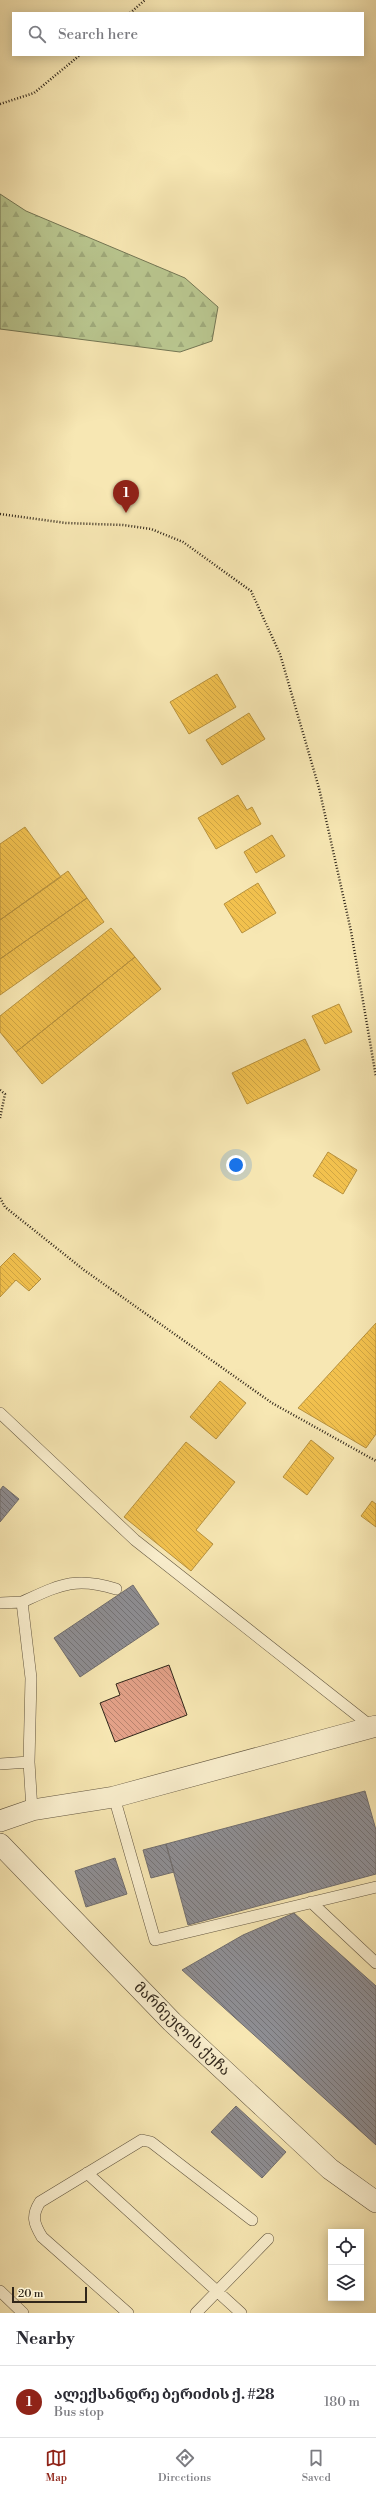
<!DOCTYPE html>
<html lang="en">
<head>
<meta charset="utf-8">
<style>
	body { margin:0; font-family:"Libre Bodoni","Noto Serif Georgian",serif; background:#f7f7f7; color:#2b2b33 }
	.controls { position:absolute; right:12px; bottom:12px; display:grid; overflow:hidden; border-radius:0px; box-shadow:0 2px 10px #0003 }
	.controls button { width:36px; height:36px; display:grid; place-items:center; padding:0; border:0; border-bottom:1px solid #e1e1e2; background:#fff; color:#2b2b33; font:20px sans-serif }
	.scale { position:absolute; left:12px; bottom:10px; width:75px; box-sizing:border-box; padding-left:4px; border:2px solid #30261a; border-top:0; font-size:11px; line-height:14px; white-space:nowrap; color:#30261a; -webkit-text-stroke:3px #faefce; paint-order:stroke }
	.you { position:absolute; left:236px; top:1165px; width:14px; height:14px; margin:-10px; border:3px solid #fff; border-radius:50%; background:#1a73e8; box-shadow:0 0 0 6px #1a73e833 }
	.badge { display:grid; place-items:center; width:26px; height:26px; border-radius:50%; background:#8f2418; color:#fff; font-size:13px; font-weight:700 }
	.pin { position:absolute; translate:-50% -33px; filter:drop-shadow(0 1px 2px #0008) }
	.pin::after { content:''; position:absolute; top:21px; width:14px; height:12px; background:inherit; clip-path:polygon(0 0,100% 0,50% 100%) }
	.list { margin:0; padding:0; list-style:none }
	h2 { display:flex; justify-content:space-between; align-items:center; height:52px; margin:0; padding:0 16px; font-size:17px }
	h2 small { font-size:13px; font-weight:400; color:#7c7c81 }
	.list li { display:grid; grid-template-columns:26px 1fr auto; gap:12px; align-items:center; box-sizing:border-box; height:72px; padding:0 16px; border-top:1px solid #e1e1e2 }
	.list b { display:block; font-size:15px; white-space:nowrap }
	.list p { margin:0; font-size:13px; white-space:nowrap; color:#7c7c81 }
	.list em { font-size:13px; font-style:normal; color:#7c7c81 }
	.icon { flex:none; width:22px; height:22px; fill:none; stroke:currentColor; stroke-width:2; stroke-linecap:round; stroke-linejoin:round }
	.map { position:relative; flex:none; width:376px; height:2313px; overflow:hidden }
	.search { position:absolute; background:#fff; box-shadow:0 2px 10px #0003; left:12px; right:12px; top:12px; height:44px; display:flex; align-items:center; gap:10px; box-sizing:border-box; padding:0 14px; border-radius:0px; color:#7c7c81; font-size:15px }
	.sheet { height:124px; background:#fff }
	nav { display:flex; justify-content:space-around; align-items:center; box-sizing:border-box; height:56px; border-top:1px solid #e1e1e2; background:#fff; font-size:11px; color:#7c7c81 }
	nav a { display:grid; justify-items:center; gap:2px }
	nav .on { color:#8f2418 }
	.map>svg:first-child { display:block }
</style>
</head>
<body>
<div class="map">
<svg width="376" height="2313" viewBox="0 0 376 2313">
	<defs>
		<pattern id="forest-firs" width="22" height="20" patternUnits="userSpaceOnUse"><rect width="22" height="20" fill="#b9c68f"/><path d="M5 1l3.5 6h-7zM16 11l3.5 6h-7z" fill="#9faa7b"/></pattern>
		<pattern id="homes-back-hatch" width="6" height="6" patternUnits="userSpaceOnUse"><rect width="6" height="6" fill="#f2c14e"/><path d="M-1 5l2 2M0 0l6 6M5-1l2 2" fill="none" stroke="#d0a644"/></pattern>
		<pattern id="industry-back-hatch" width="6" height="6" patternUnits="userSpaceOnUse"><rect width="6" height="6" fill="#8d8d92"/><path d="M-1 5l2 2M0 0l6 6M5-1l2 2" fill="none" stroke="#747376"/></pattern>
		<pattern id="building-back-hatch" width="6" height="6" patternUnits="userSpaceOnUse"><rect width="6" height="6" fill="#e3a188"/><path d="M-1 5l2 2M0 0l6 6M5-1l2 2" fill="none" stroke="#b8836e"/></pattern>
	</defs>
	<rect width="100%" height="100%" fill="#f7e7b3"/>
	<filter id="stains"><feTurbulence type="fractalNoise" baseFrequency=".005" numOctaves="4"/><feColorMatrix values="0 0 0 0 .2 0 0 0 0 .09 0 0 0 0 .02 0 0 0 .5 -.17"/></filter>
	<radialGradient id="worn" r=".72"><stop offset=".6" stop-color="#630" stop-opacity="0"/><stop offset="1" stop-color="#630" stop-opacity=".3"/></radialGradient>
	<path fill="url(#forest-firs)" stroke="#747654" d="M0 194 26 211 185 278 218 307 212 341 180 352 0 329Z"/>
	<path fill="url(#homes-back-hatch)" stroke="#b8923e" d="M217 674 236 707 189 734 170 702Z
		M249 713 265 739 222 765 206 740Z
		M238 795 247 810 252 807 261 824 216 849 198 818Z
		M25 827 61 877 0 920V844Z
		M272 835 285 856 256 873 244 852Z
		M68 871 87 898 0 959V920Z
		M258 883 276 913 242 933 224 904Z
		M87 898 104 922 0 995V959Z
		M111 928 135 957 16 1052 0 1032V1016Z
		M135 957 161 989 42 1084 16 1052Z
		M339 1004 352 1032 325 1044 312 1016Z
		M305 1039 320 1070 247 1104 232 1073Z
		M328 1152 357 1170 343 1194 313 1176Z
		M14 1253 41 1279 29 1291 16 1280 0 1297V1267Z
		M376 1323V1434L366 1448 298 1408Z
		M220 1381 246 1403 216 1439 190 1417Z
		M311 1440 334 1458 307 1495 283 1477Z
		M186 1442 235 1482 196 1530 213 1544 191 1571 124 1517Z
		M372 1501 376 1504V1527L361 1516Z"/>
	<path fill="url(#industry-back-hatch)" stroke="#716e6e" d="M3 1486 19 1499 0 1522V1490Z
		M133 1585 159 1624 80 1677 54 1638Z
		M365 1791 376 1830V1874L188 1925 166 1844Z
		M166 1844 174 1872 151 1878 143 1850Z
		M115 1858 127 1894 86 1907 75 1871Z
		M294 1913 376 1986V2145L182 1970 243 1935Z
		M236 2106 286 2152 262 2178 211 2132Z"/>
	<path fill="url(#building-back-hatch)" stroke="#30261a" d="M169 1665 187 1715 115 1742 100 1703 120 1695 116 1684Z"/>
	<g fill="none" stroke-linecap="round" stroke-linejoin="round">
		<defs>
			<path id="service" d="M0 1413 135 1540 372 1727
				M22 1602C60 1585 75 1576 116 1589
				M0 1603 22 1602 31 1678 29 1762 32 1810
				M0 1764 29 1762
				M114 1797 155 1940 376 1887
				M311 1902 376 1963
				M87 2173 241 2313
				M0 2291 23 2313
				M128 2313 42 2237C34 2224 31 2216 40 2202L142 2140 151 2142 252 2220
				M196 2313 268 2239"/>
			<path id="minor" d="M0 1821 32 1810 114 1797 376 1726
				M0 1844 172 2022 330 2169 376 2202"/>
		</defs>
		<use href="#service" stroke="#625640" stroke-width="12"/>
		<use href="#minor" stroke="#625640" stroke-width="22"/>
		<path stroke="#30261a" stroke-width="2.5" stroke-dasharray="1 2" stroke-linecap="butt" d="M130 13 145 0
			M0 104 34 93 80 55
			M0 514 66 523 123 525 151 529 183 542 251 591 280 654 319 788 351 931 376 1077
			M0 1090 5 1094 0 1118
			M0 1198 5 1207 84 1270 272 1403 376 1461"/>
		<use href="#service" stroke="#faefce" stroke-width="11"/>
		<use href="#minor" stroke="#faefce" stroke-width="21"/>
	</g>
	<g text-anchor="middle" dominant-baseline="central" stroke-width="4" stroke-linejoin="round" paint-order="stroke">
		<g font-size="15" fill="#30261a" stroke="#faefce">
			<text transform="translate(182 2029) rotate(44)">მარნეულის ქუჩა</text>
		</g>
	</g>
	<rect width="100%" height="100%" filter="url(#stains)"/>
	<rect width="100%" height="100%" fill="url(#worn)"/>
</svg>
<div class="controls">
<button><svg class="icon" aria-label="locate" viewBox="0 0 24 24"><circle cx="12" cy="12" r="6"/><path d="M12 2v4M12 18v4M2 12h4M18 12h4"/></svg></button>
<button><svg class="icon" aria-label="layers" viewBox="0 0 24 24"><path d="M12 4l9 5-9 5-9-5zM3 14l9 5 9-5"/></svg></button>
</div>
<div class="scale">20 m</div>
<div class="you"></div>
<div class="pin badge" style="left:126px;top:513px">1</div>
<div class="search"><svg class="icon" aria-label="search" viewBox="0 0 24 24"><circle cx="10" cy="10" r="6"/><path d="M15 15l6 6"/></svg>Search here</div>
</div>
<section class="sheet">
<h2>Nearby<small></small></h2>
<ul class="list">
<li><span class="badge">1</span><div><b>ალექსანდრე ბერიძის ქ. #28</b><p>Bus stop</p></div><em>180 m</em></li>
</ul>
</section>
<nav>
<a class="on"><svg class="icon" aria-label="map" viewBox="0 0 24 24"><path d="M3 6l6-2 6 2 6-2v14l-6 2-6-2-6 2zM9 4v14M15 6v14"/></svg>Map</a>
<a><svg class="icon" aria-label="directions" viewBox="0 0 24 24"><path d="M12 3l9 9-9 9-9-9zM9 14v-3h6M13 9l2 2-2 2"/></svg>Directions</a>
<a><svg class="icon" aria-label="saved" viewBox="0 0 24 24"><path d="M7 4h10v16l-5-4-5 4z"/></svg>Saved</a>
</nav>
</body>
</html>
